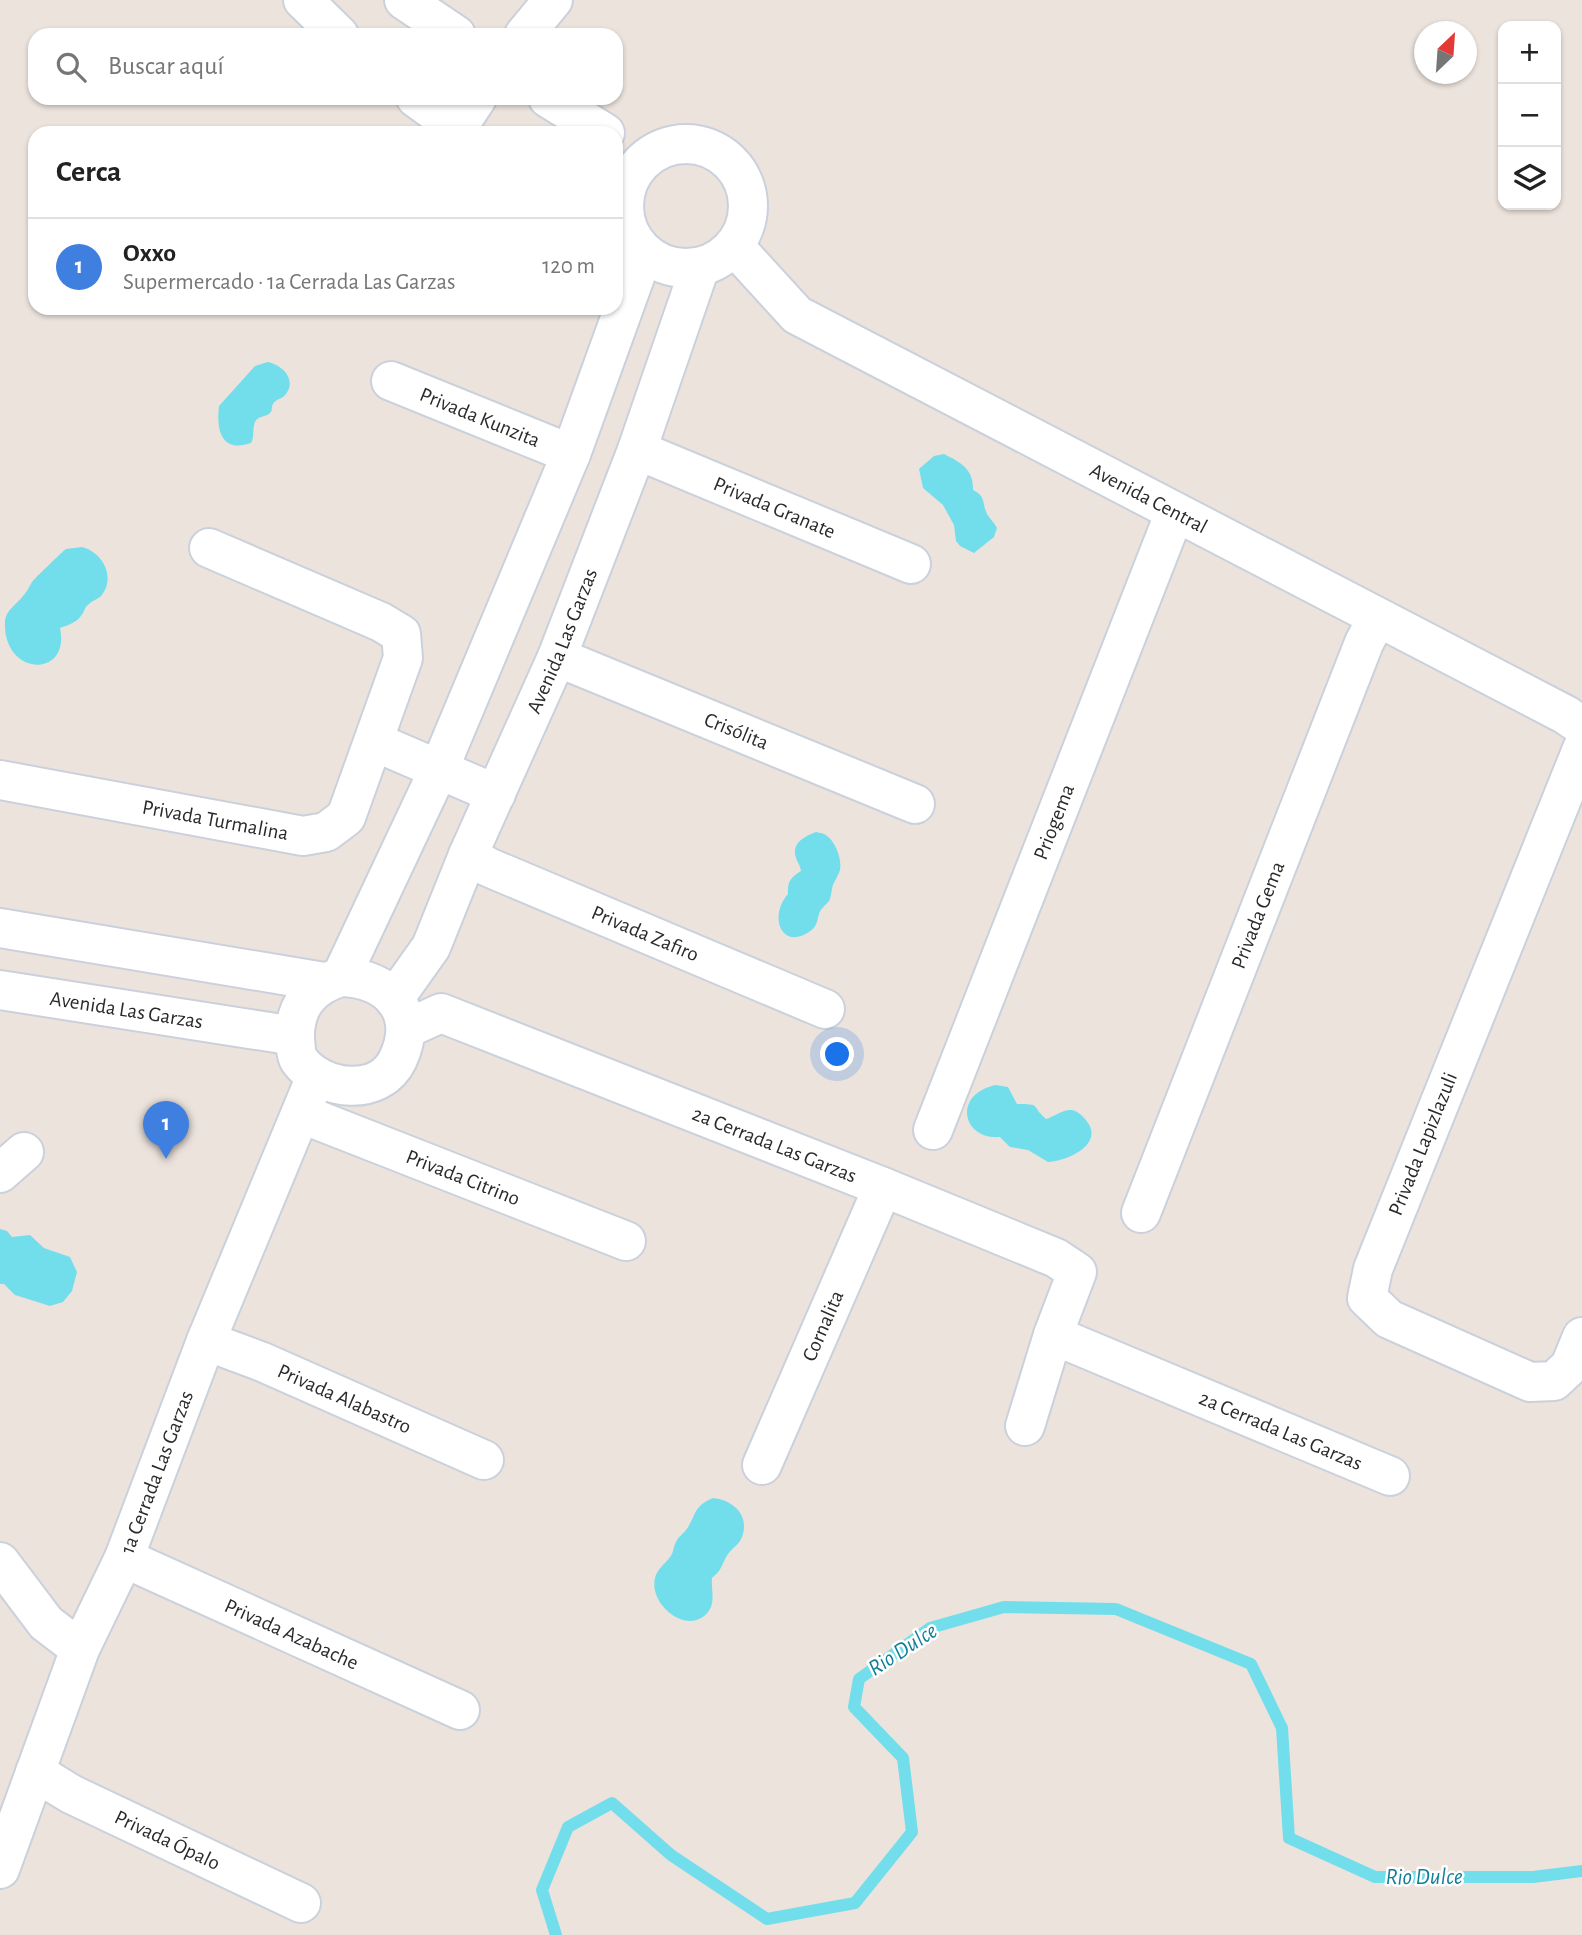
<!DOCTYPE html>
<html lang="es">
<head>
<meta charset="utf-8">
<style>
	body { margin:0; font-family:"Alegreya Sans",sans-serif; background:#f2f2f2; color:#222 }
	.controls { position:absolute; right:21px; top:21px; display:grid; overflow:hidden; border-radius:14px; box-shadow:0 2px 5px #0004 }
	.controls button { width:63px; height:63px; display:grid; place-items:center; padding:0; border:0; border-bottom:2px solid #e0e0e0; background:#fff; color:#222; font:35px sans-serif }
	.compass { position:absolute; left:1414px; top:21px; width:63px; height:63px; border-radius:50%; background:#fff; box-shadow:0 2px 5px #0004; rotate:25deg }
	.you { position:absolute; left:838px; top:1055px; width:24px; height:24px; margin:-18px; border:5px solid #fff; border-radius:50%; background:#1a73e8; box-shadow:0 0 0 10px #1a73e833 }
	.badge { display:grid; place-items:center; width:46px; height:46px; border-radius:50%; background:#db2777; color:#fff; font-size:23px; font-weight:700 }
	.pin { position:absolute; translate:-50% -58px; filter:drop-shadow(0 2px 4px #0008) }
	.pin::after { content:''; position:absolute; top:37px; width:24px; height:21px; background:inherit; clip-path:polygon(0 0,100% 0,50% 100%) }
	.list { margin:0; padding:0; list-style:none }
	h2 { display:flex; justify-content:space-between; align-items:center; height:91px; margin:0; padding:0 28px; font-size:30px }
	h2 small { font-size:23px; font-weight:400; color:#767676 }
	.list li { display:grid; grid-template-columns:46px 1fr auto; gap:21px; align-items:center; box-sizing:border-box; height:98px; padding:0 28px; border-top:2px solid #e0e0e0 }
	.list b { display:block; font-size:26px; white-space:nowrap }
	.list p { margin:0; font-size:23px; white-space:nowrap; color:#767676 }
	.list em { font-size:23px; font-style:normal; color:#767676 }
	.icon { flex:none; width:38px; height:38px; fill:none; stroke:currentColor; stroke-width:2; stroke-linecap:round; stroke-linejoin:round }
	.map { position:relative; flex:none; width:1582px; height:1935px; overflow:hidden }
	.search { position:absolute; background:#fff; box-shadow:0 2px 5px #0004; left:28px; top:28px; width:595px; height:77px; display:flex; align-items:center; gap:18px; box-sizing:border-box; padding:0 24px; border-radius:21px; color:#767676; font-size:26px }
	.panel { position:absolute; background:#fff; box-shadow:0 2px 5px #0004; left:28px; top:126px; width:595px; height:189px; border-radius:21px }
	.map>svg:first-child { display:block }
</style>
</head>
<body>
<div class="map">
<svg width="1582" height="1935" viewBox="0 0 1582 1935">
	<rect width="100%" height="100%" fill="#ece3dd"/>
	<path fill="#73deeb" d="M268 362C282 365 297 379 286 394 283 399 277 398 273 404 270 410 274 409 269 414 264 417 258 416 255 422 252 429 255 436 251 443 222 453 216 431 219 406L255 366Z
		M944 454C960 462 974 469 973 490 986 496 982 503 987 514 990 519 994 522 997 528L994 537 974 553 960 546 956 541 954 525 943 505 923 488 919 469 934 456Z
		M82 547C102 552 116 576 102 595 99 599 93 600 89 604 84 608 86 608 83 613 78 622 69 625 60 628 71 679 2 677 5 621 6 610 17 604 23 596 27 592 29 587 32 582 34 579 63 551 66 549 71 548 77 548 82 547Z
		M816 832C820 833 824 833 827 836 836 842 842 860 840 870 838 876 835 880 833 885 831 890 832 896 829 901 826 905 820 909 819 914 817 921 817 927 809 932 782 950 768 917 788 894 787 882 791 877 801 871 800 864 795 859 795 853 794 841 808 835 816 832Z
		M996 1085 1008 1087 1017 1104C1042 1104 1030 1105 1046 1119 1054 1117 1062 1109 1072 1110 1077 1111 1082 1115 1085 1119 1107 1143 1068 1161 1048 1162L1028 1150 1010 1147 1000 1137C962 1140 952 1094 996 1085Z
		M0 1229 7 1231 12 1237 30 1235 44 1248 70 1257 77 1272 72 1291 63 1302 50 1306 15 1295 4 1284H0Z
		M713 1498C733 1500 750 1515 742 1537 739 1545 732 1548 728 1554 721 1565 723 1569 712 1578 711 1588 715 1600 710 1609 692 1639 648 1606 655 1578 657 1569 665 1564 670 1557 674 1552 673 1547 676 1542 678 1537 683 1534 686 1530 697 1515 692 1507 713 1498Z"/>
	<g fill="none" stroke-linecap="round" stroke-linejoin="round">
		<path stroke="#73deeb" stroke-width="12" d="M556 1935 542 1890 568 1827 612 1803 671 1855 767 1919 855 1903 912 1832 903 1758 854 1707 859 1679 930 1628 1004 1607 1116 1609 1251 1664 1282 1728 1289 1838 1375 1877H1533L1582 1871"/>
		<defs>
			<g id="minor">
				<path d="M524 35 553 0"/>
				<path d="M457 128 477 98"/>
				<path id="s1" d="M734 246 797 315 1566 715 1582 726"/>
				<path id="s2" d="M391 381 571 454"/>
				<path id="s3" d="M637 450 911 564"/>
				<path id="s4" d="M557 657 915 804"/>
				<path d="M375 742 496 794"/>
				<path d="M1582 749 1373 1269 1367 1298 1389 1319 1530 1382 1554 1381 1570 1366 1582 1337"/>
				<path id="s5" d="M0 780 303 836 326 832 346 817 403 658 401 634 381 622 209 548"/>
				<path id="s6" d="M468 855 488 867 825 1009"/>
				<path id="s7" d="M406 1029 441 1013 883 1187 1056 1258 1077 1272 1053 1335 1025 1426"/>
				<path id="s8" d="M302 1114 626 1241"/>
				<path id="s9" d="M933 1130 1175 512"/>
				<path d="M0 1173 24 1152"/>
				<path id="s10" d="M1141 1213 1364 643 1377 618"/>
				<path id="s11" d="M1053 1335 1390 1476"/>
				<path id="s12" d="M206 1341 260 1361 484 1460"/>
				<path id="s13" d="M762 1465 883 1187"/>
				<path id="s14" d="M124 1558 460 1710"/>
				<path d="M0 1562 46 1623 80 1649"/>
				<path id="s15" d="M35 1772 71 1794 301 1903"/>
				<path id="s16" d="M0 1869 80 1649 124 1558 206 1341 316 1076"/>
			</g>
			<g id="tertiary">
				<path d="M303 0 339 35"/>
				<path d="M404 0 456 35"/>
				<path d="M416 98 464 133"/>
				<path d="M548 98 605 133"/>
				<circle cx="686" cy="206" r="62"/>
				<path d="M0 928 324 982"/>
				<path d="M341 977 439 769 571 454 644 252"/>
				<path d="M341 977C389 978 420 1012 398 1059 380 1098 321 1091 299 1060 295 1054 296 1045 295 1039 294 1006 311 986 341 977Z"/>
				<path id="s17" d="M0 990 295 1036"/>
				<path id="s18" d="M394 999 431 947 468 855 557 657 637 450 700 267"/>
			</g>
		</defs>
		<use href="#minor" stroke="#cbd1dc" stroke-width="42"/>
		<use href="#tertiary" stroke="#cbd1dc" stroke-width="42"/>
		<use href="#minor" stroke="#fff" stroke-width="38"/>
		<use href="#tertiary" stroke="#fff" stroke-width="38"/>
	</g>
	<g text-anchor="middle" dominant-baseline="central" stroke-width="5" stroke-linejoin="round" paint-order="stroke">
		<g font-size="21" fill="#2a2a2a" stroke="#fff">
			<text stroke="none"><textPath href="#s2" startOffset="96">Privada Kunzita</textPath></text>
			<text stroke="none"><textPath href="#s1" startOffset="490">Avenida Central</textPath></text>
			<text stroke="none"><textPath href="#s3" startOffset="149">Privada Granate</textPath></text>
			<text stroke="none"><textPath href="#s18" startOffset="397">Avenida Las Garzas</textPath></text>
			<text stroke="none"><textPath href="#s4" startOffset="194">Crisólita</textPath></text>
			<text stroke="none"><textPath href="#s5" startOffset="219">Privada Turmalina</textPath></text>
			<text stroke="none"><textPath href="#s9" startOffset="331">Priogema</textPath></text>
			<text stroke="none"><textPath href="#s10" startOffset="320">Privada Gema</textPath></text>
			<text stroke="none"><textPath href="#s6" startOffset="194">Privada Zafiro</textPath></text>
			<text stroke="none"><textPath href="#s17" startOffset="128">Avenida Las Garzas</textPath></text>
			<text stroke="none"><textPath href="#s7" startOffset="397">2a Cerrada Las Garzas</textPath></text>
			<text transform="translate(1423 1144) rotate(-68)">Privada Lapizlazuli</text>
			<text stroke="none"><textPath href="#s8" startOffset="173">Privada Citrino</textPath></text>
			<text stroke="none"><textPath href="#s13" startOffset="152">Cornalita</textPath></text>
			<text stroke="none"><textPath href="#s12" startOffset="150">Privada Alabastro</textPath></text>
			<text stroke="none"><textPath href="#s11" startOffset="247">2a Cerrada Las Garzas</textPath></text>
			<text stroke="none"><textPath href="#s16" startOffset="427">1a Cerrada Las Garzas</textPath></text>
			<text stroke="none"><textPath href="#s14" startOffset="184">Privada Azabache</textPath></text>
			<text stroke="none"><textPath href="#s15" startOffset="149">Privada Ópalo</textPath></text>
		</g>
		<g font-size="23" font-style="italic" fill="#117e97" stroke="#fff">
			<text transform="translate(903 1650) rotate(-33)">Rio Dulce</text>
			<text x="1424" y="1877">Rio Dulce</text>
		</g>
	</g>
</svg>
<div class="controls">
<button>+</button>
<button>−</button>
<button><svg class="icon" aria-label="layers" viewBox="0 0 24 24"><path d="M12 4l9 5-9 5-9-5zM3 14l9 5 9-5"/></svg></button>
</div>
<svg class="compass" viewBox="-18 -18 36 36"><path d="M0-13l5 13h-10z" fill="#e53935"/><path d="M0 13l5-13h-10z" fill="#767676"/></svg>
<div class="you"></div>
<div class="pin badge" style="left:166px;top:1159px;background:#3f7fe0">1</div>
<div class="search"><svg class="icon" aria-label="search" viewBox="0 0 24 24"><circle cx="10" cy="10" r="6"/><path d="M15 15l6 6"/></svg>Buscar aquí</div>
<section class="panel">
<h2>Cerca<small></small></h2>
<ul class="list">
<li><span class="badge" style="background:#3f7fe0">1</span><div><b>Oxxo</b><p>Supermercado · 1a Cerrada Las Garzas</p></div><em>120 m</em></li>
</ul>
</section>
</div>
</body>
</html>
